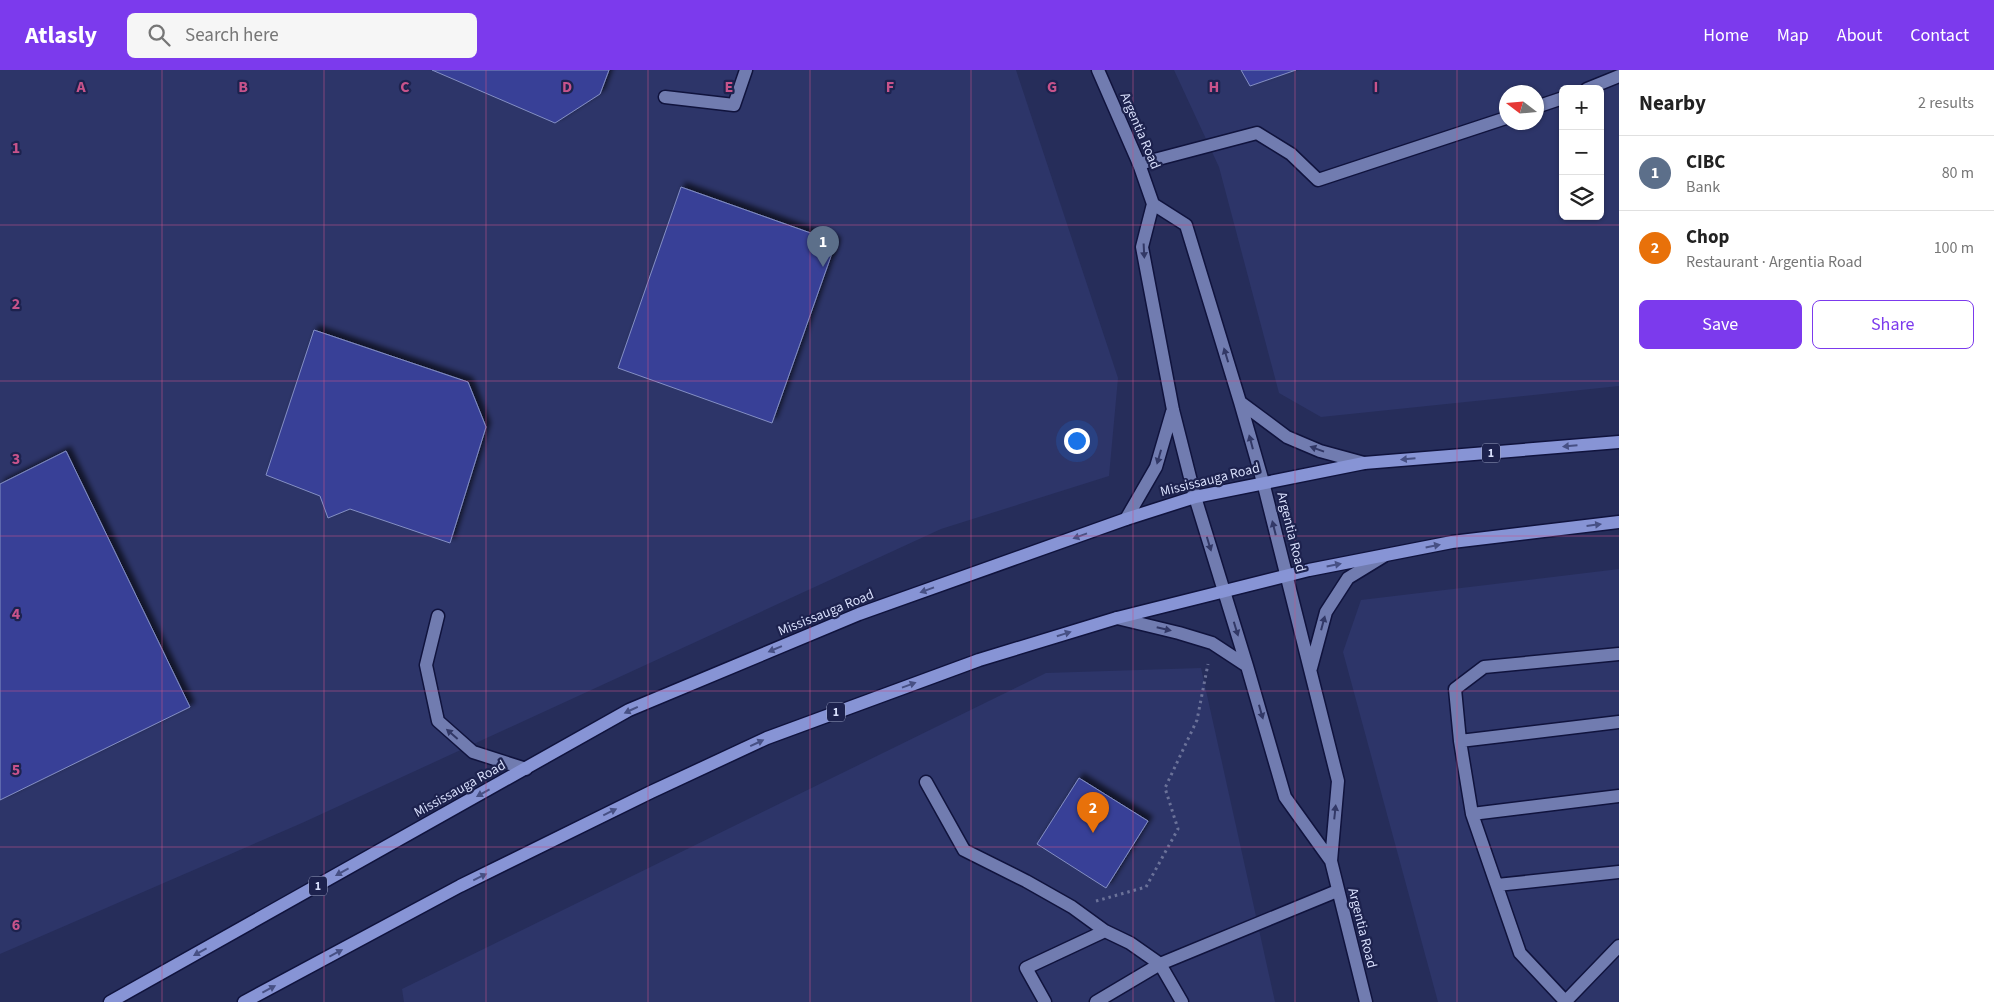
<!DOCTYPE html>
<html lang="en">
<head>
<meta charset="utf-8">
<style>
	body { margin:0; font-family:"Source Sans 3",sans-serif; background:#f6f6f6; color:#222 }
	.controls { position:absolute; right:15px; top:15px; display:grid; overflow:hidden; border-radius:8px; box-shadow:0 1px 4px #0004 }
	.controls button { width:45px; height:45px; display:grid; place-items:center; padding:0; border:0; border-bottom:1px solid #e0e0e0; background:#fff; color:#222; font:25px sans-serif }
	.compass { position:absolute; left:1499px; top:15px; width:45px; height:45px; border-radius:50%; background:#fff; box-shadow:0 1px 4px #0004; rotate:286deg }
	.you { position:absolute; left:1076px; top:370px; width:18px; height:18px; margin:-12px; border:4px solid #fff; border-radius:50%; background:#1a73e8; box-shadow:0 0 0 8px #1a73e833 }
	.badge { display:grid; place-items:center; width:32px; height:32px; border-radius:50%; background:#7c3aed; color:#fff; font-size:16px; font-weight:700 }
	.pin { position:absolute; translate:-50% -41px; filter:drop-shadow(0 1px 2px #0008) }
	.pin::after { content:''; position:absolute; top:26px; width:18px; height:15px; background:inherit; clip-path:polygon(0 0,100% 0,50% 100%) }
	.list { margin:0; padding:0; list-style:none }
	h2 { display:flex; justify-content:space-between; align-items:center; height:65px; margin:0; padding:0 20px; font-size:21px }
	h2 small { font-size:16px; font-weight:400; color:#767676 }
	.list li { display:grid; grid-template-columns:32px 1fr auto; gap:15px; align-items:center; box-sizing:border-box; height:75px; padding:0 20px; border-top:1px solid #e0e0e0 }
	.list b { display:block; font-size:19px; white-space:nowrap }
	.list p { margin:0; font-size:16px; white-space:nowrap; color:#767676 }
	.list em { font-size:16px; font-style:normal; color:#767676 }
	.actions { display:flex; gap:10px; padding:15px 20px }
	.actions a { flex:1; padding:11px 0; border:1px solid #7c3aed; border-radius:8px; text-align:center; font-size:18px; color:#7c3aed }
	.actions .main { background:#7c3aed; color:#fff }
	.icon { flex:none; width:28px; height:28px; fill:none; stroke:currentColor; stroke-width:2; stroke-linecap:round; stroke-linejoin:round }
	.map { position:relative; flex:none; width:1619px; height:932px; overflow:hidden }
	header { display:flex; align-items:center; gap:30px; box-sizing:border-box; height:70px; padding:0 25px; background:#7c3aed; color:#fff }
	header strong { font-size:24px }
	nav { display:flex; gap:28px; margin-inline-start:auto; font-size:18px }
	.search { width:350px; height:45px; background:#f6f6f6; display:flex; align-items:center; gap:12px; box-sizing:border-box; padding:0 18px; border-radius:8px; color:#767676; font-size:19px }
	main { display:flex }
	aside { flex:1; background:#fff }
	.map>svg:first-child { display:block }
</style>
</head>
<body>
<header>
<strong>Atlasly</strong>
<div class="search"><svg class="icon" aria-label="search" viewBox="0 0 24 24"><circle cx="10" cy="10" r="6"/><path d="M15 15l6 6"/></svg>Search here</div>
<nav><a>Home</a><a>Map</a><a>About</a><a>Contact</a></nav>
</header>
<main>
<div class="map">
<svg width="1619" height="932" viewBox="0 0 1619 932">
	<defs>
		<filter id="shadow"><feDropShadow dx="4.5" dy="-4.5" stdDeviation="2.5" flood-color="#0009"/></filter>
	</defs>
	<rect width="100%" height="100%" fill="#262d5a"/>
	<path fill="#2d3569" fill-rule="evenodd" d="M0 0H1016L1118 308 1109 406 941 459 302 753 0 884Z
		M1174 0H1619V316L1321 347 1279 323 1219 97ZM1563 19H1600V146H1563ZM1506 22H1536V52H1506Z
		M1619 499V932H1438L1343 582 1361 530Z
		M1201 598 1275 932H404L402 919 1046 603Z"/>
	<path fill="#373f97" stroke="#848fc4" filter="url(#shadow)" d="M432 0H609L600 24 555 53Z
		M1241 0H1296L1250 16Z
		M681 117 836 172 772 353 618 298Z
		M314 260 468 312 486 357 450 473 350 439 328 448 320 426 266 405Z
		M66 381 190 637 0 730V414Z
		M1079 708 1148 751 1106 818 1037 774Z"/>
	<g fill="none" stroke-linecap="round" stroke-linejoin="round">
		<defs>
			<path id="service" d="M1587 19 1619 6
				M665 27 734 35 746 0
				M1536 37 1563 28
				M1139 94 1257 63 1291 84 1318 110 1506 48
				M438 546 426 595 438 651 473 682 526 699
				M1460 671 1619 652
				M926 712 964 780 1026 811 1072 837 1105 861
				M1472 744 1619 726
				M1497 815 1619 802
				M1045 932 1026 898 1105 861 1130 873 1160 894 1096 932
				M1182 932 1160 894 1337 821
				M1565 932 1619 876
				M1566 932 1520 883 1472 744 1460 671 1455 619 1484 597 1619 584"/>
			<path id="tertiary" d="M1098 0 1139 94 1153 134 1142 177 1173 340 1195 427 1247 596 1285 727 1331 791
				M1153 134 1186 155 1240 332 1263 412 1338 711 1331 791 1366 932
				M1240 332 1287 367 1320 381 1364 393
				M1126 449 1156 397 1172 342
				M1117 548 1179 563 1212 573 1247 596
				M1311 598 1326 542 1348 508 1384 486"/>
			<path id="primary" d="M110 932 629 640 859 544 1126 449 1195 427 1364 393 1619 372
				M244 932 460 816 651 722 767 668 979 590 1117 548 1309 500 1452 472 1619 452"/>
		</defs>
		<use href="#service" stroke="#10133d" stroke-width="15"/>
		<use href="#tertiary" stroke="#10133d" stroke-width="15"/>
		<use href="#primary" stroke="#10133d" stroke-width="15"/>
		<path stroke="#6b7299" stroke-width="3" stroke-dasharray="2.5 4" stroke-linecap="butt" d="M1096 831 1146 817 1178 759 1165 718 1197 650 1208 594"/>
		<use href="#service" stroke="#717cb0" stroke-width="12"/>
		<use href="#tertiary" stroke="#717cb0" stroke-width="12"/>
		<use href="#primary" stroke="#8794d5" stroke-width="12"/>
	</g>
	<defs><path id="oneway-solid" d="M-6-.8H1V-3.2L6.5 0L1 3.2V.8H-6Z" transform="scale(1.25)"/></defs>
	<g fill="#323866">
		<use href="#oneway-solid" transform="translate(1144 181) rotate(87)"/>
		<use href="#oneway-solid" transform="translate(1226 285) rotate(-107)"/>
		<use href="#oneway-solid" transform="translate(1251 372) rotate(-105)"/>
		<use href="#oneway-solid" transform="translate(1317 379) rotate(-160)"/>
		<use href="#oneway-solid" transform="translate(1159 387) rotate(106)"/>
		<use href="#oneway-solid" transform="translate(1274 458) rotate(-104)"/>
		<use href="#oneway-solid" transform="translate(1209 474) rotate(73)"/>
		<use href="#oneway-solid" transform="translate(1323 553) rotate(-75)"/>
		<use href="#oneway-solid" transform="translate(1164 559) rotate(13)"/>
		<use href="#oneway-solid" transform="translate(1236 559) rotate(73)"/>
		<use href="#oneway-solid" transform="translate(1261 642) rotate(74)"/>
		<use href="#oneway-solid" transform="translate(452 664) rotate(-139)"/>
		<use href="#oneway-solid" transform="translate(1335 742) rotate(-84)"/>
	</g>
	<g fill="#475084">
		<use href="#oneway-solid" transform="translate(1570 376) rotate(175)"/>
		<use href="#oneway-solid" transform="translate(1408 389) rotate(175)"/>
		<use href="#oneway-solid" transform="translate(1594 455) rotate(-7)"/>
		<use href="#oneway-solid" transform="translate(1080 466) rotate(160)"/>
		<use href="#oneway-solid" transform="translate(1433 476) rotate(-11)"/>
		<use href="#oneway-solid" transform="translate(1334 495) rotate(-11)"/>
		<use href="#oneway-solid" transform="translate(927 520) rotate(160)"/>
		<use href="#oneway-solid" transform="translate(1064 564) rotate(-17)"/>
		<use href="#oneway-solid" transform="translate(775 579) rotate(157)"/>
		<use href="#oneway-solid" transform="translate(909 615) rotate(-20)"/>
		<use href="#oneway-solid" transform="translate(631 640) rotate(155)"/>
		<use href="#oneway-solid" transform="translate(757 673) rotate(-25)"/>
		<use href="#oneway-solid" transform="translate(483 723) rotate(151)"/>
		<use href="#oneway-solid" transform="translate(610 742) rotate(-26)"/>
		<use href="#oneway-solid" transform="translate(342 802) rotate(151)"/>
		<use href="#oneway-solid" transform="translate(480 807) rotate(-26)"/>
		<use href="#oneway-solid" transform="translate(200 882) rotate(151)"/>
		<use href="#oneway-solid" transform="translate(336 883) rotate(-28)"/>
		<use href="#oneway-solid" transform="translate(269 919) rotate(-28)"/>
	</g>
	<path fill="none" stroke="#c8538b" stroke-width="1" stroke-opacity="0.55" d="M162 0V932M324 0V932M486 0V932M648 0V932M810 0V932M971 0V932M1133 0V932M1295 0V932M1457 0V932M0 155H1619M0 311H1619M0 466H1619M0 621H1619M0 777H1619"/>
	<g text-anchor="middle" dominant-baseline="central" stroke-width="4.5" stroke-linejoin="round" paint-order="stroke">
		<g fill="#1d224e" stroke="#9fa6c7" stroke-width="1">
			<rect x="1482" y="373.5" width="18" height="19" rx="4"/>
			<rect x="827" y="632.5" width="18" height="19" rx="4"/>
			<rect x="309" y="806.5" width="18" height="19" rx="4"/>
		</g>
		<g font-size="12" font-weight="bold" fill="#d7defb">
			<text x="1491" y="383">1</text>
			<text x="836" y="642">1</text>
			<text x="318" y="816">1</text>
		</g>
		<g font-size="14" fill="#d7defb" stroke="#1d224e">
			<text transform="translate(1140 61) rotate(67)">Argentia Road</text>
			<text transform="translate(1210 410) rotate(-14)">Mississauga Road</text>
			<text transform="translate(1291 462) rotate(76)">Argentia Road</text>
			<text transform="translate(826 543) rotate(-22)">Mississauga Road</text>
			<text transform="translate(460 719) rotate(-29)">Mississauga Road</text>
			<text transform="translate(1362 858) rotate(76)">Argentia Road</text>
		</g>
	</g>
	<g font-size="16" text-anchor="middle" font-weight="bold" fill="#c8538b" stroke="#1d224e" stroke-width="4.5" stroke-linejoin="round" paint-order="stroke">
		<text x="81" y="22">A</text>
		<text x="243" y="22">B</text>
		<text x="405" y="22">C</text>
		<text x="567" y="22">D</text>
		<text x="729" y="22">E</text>
		<text x="890" y="22">F</text>
		<text x="1052" y="22">G</text>
		<text x="1214" y="22">H</text>
		<text x="1376" y="22">I</text>
		<text x="16" y="83">1</text>
		<text x="16" y="239">2</text>
		<text x="16" y="394">3</text>
		<text x="16" y="549">4</text>
		<text x="16" y="705">5</text>
		<text x="16" y="860">6</text>
	</g>
</svg>
<div class="controls">
<button>+</button>
<button>−</button>
<button><svg class="icon" aria-label="layers" viewBox="0 0 24 24"><path d="M12 4l9 5-9 5-9-5zM3 14l9 5 9-5"/></svg></button>
</div>
<svg class="compass" viewBox="-18 -18 36 36"><path d="M0-13l5 13h-10z" fill="#e53935"/><path d="M0 13l5-13h-10z" fill="#767676"/></svg>
<div class="you"></div>
<div class="pin badge" style="left:823px;top:197px;background:#5c6f8a">1</div>
<div class="pin badge" style="left:1093px;top:763px;background:#e8710a">2</div>
</div>
<aside>
<h2>Nearby<small>2 results</small></h2>
<ul class="list">
<li><span class="badge" style="background:#5c6f8a">1</span><div><b>CIBC</b><p>Bank</p></div><em>80 m</em></li>
<li><span class="badge" style="background:#e8710a">2</span><div><b>Chop</b><p>Restaurant · Argentia Road</p></div><em>100 m</em></li>
</ul>
<div class="actions"><a class="main">Save</a><a>Share</a></div>
</aside>
</main>
</body>
</html>
